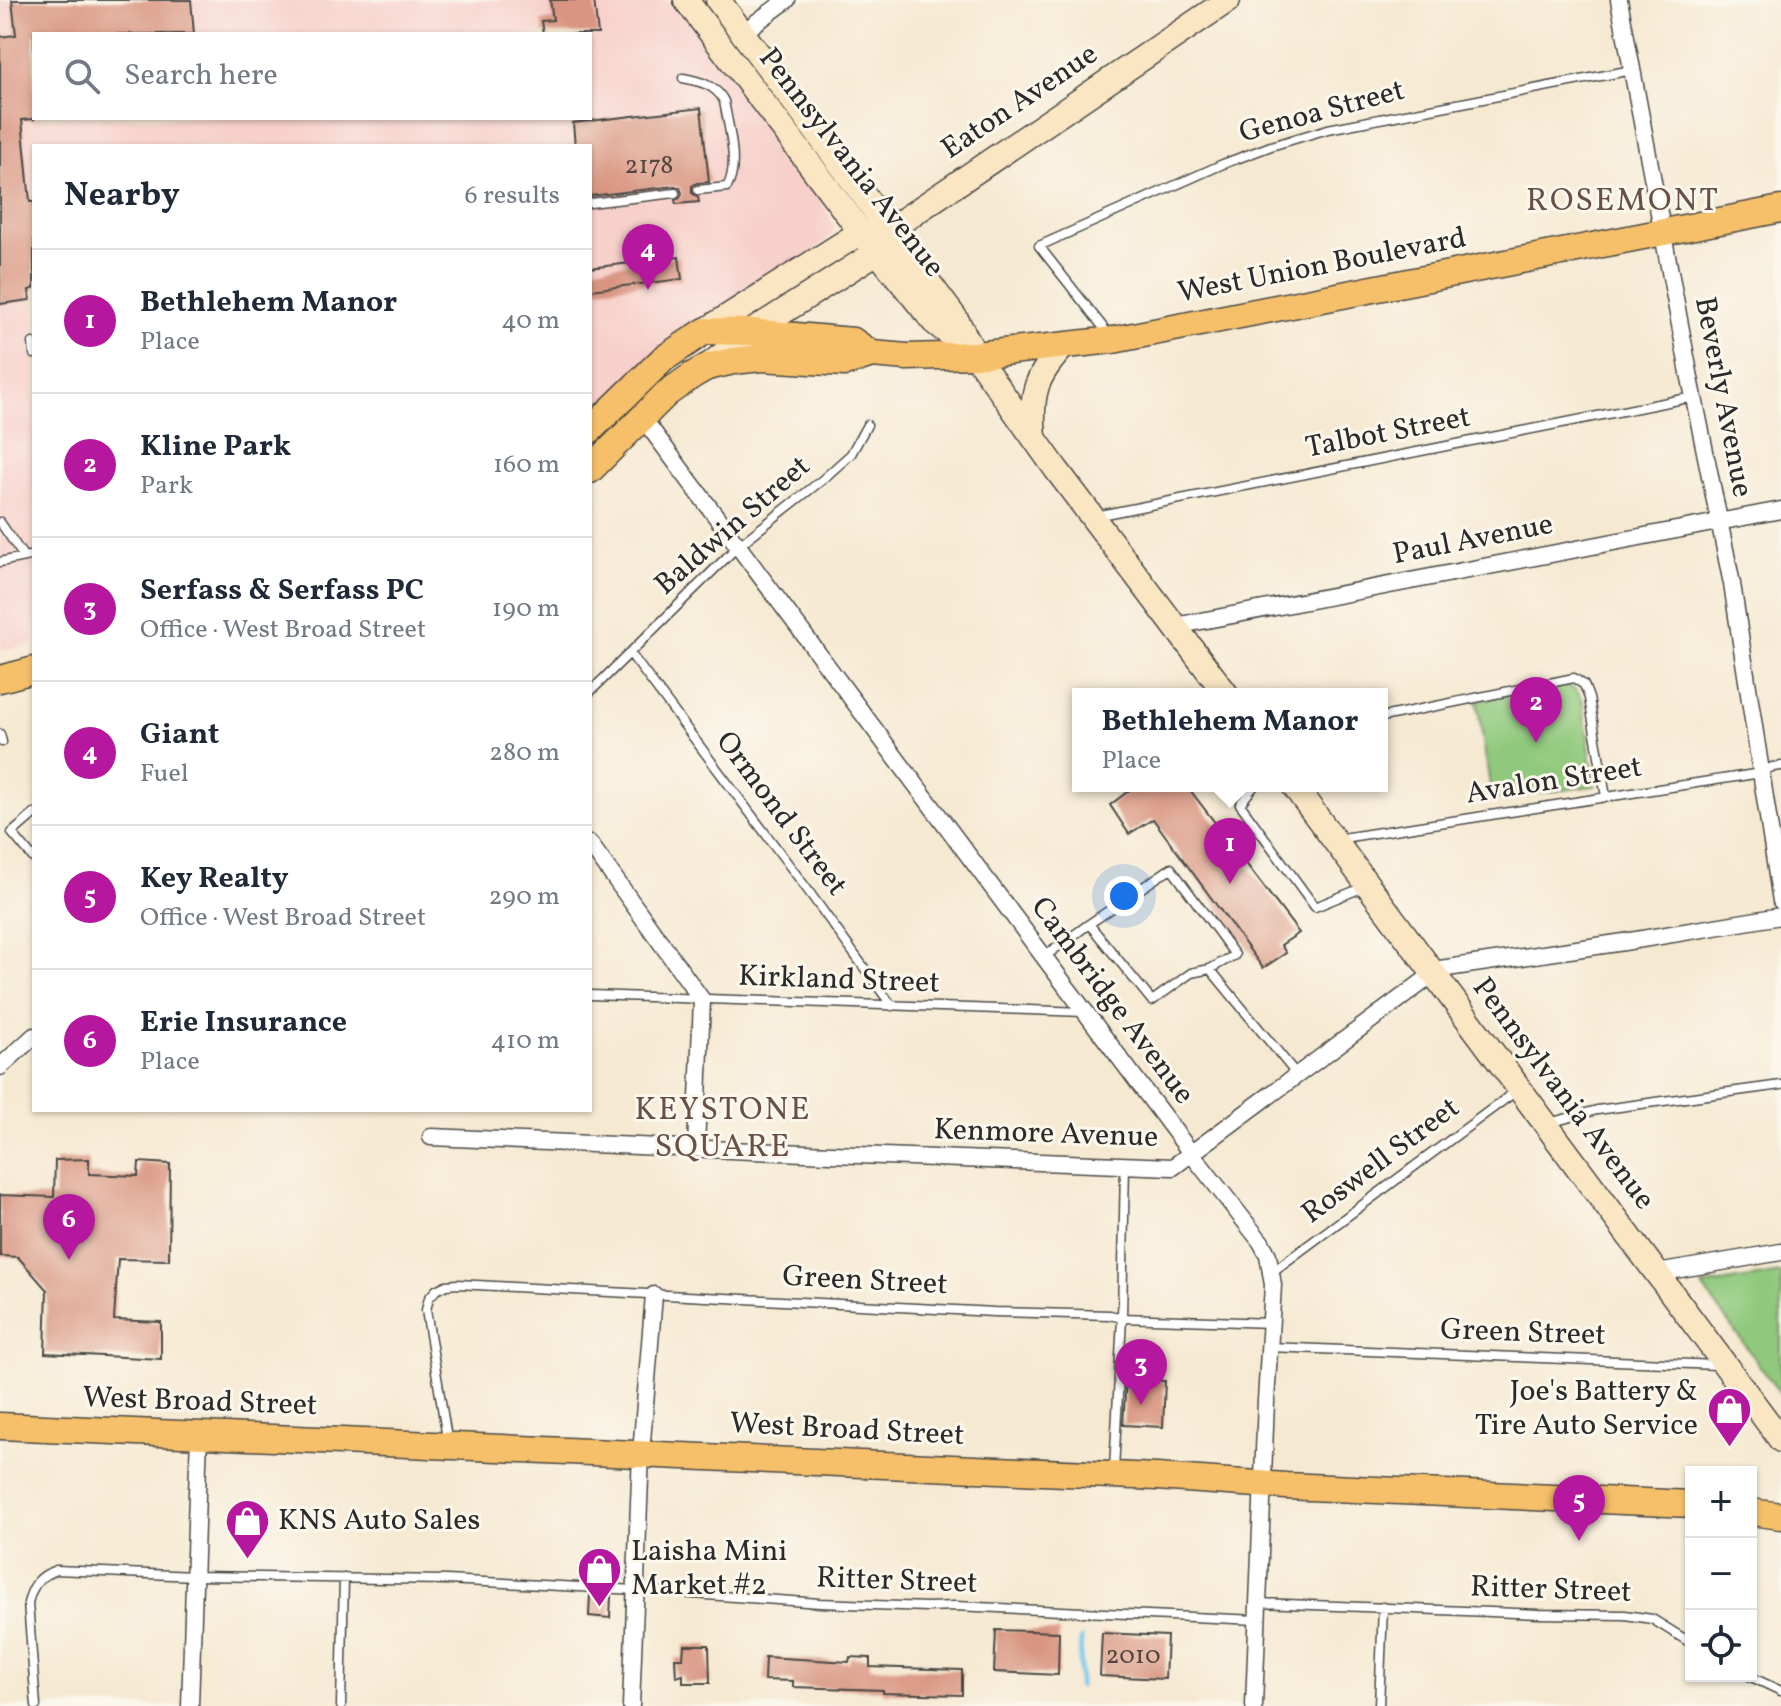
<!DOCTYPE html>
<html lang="en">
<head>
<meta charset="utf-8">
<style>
	body { margin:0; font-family:Vollkorn,serif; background:#f2f2f3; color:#1f2937 }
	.controls { position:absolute; right:24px; bottom:24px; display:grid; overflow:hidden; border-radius:0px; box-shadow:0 2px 6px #0004 }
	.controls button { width:72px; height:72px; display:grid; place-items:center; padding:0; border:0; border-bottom:2px solid #e0e1e3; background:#fff; color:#1f2937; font:40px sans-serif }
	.you { position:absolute; left:1124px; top:896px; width:28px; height:28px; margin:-20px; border:6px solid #fff; border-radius:50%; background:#1a73e8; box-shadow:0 0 0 12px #1a73e833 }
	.badge { display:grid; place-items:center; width:52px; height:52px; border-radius:50%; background:#b5179e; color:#fff; font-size:26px; font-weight:700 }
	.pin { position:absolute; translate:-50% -66px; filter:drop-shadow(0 2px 4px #0008) }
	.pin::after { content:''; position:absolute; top:42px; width:28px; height:24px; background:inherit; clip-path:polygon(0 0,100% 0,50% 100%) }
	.popup { position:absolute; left:1072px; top:688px; width:316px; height:104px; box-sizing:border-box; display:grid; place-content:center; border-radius:0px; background:#fff; filter:drop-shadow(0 2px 6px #0005); font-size:26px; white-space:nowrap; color:#747a83 }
	.popup b { font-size:30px; color:#1f2937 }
	.popup::after { content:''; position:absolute; left:50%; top:100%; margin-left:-16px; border:16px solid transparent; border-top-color:#fff }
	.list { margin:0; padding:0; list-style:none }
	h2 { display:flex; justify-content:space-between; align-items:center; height:104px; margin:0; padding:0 32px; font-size:34px }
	h2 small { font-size:26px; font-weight:400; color:#747a83 }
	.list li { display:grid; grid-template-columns:52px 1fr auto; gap:24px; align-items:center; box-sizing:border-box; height:144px; padding:0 32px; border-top:2px solid #e0e1e3 }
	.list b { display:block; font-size:30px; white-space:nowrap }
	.list p { margin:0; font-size:26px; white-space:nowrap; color:#747a83 }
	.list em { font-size:26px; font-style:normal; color:#747a83 }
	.icon { flex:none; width:44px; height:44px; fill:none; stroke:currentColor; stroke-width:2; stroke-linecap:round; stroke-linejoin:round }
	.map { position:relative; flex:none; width:1781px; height:1706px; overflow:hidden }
	.search { position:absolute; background:#fff; box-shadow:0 2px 6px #0004; left:32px; top:32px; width:560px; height:88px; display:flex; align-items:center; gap:20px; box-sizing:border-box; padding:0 28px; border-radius:0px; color:#747a83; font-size:30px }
	.panel { position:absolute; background:#fff; box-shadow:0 2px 6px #0004; left:32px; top:144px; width:560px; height:968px; border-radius:0px }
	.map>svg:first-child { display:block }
</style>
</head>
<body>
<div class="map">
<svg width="1781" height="1706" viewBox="0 0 1781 1706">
	<rect width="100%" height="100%" fill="#fbf7ec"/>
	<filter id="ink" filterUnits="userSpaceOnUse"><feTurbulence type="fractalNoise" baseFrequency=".0125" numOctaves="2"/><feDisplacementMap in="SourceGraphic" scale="16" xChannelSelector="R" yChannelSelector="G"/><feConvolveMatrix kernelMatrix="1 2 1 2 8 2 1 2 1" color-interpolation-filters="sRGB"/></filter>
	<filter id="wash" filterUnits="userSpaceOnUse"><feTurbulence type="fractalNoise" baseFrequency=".006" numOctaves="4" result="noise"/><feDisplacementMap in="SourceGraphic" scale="32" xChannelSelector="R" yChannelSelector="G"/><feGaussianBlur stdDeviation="1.8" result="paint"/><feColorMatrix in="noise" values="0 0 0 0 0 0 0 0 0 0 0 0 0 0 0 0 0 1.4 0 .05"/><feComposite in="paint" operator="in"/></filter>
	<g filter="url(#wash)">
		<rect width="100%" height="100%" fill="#f6e9d2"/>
		<path fill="#f7d0ca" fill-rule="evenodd" d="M0 0H674L822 200 834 226 831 236 813 252 590 414V146H34V644L0 651ZM34 34H590V118H34Z"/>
		<path fill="#90c97d" stroke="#5e7a54" stroke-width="2" d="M1559 685C1571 685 1576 689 1582 699L1595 786 1492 799 1477 701Z
			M1781 1273V1395L1702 1286Z"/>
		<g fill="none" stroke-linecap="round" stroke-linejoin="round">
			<path stroke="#6cc4e9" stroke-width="5" d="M1079 1687 1081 1639"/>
		</g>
		<g id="blocks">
			<path fill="#d99581" d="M12 0H191L194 34H34V119L22 120 30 202H34V289L29 290 30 300 0 304V37L16 35Z
				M550 0H594L598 34H543L541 21 553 20Z
				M701 108 709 182 697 183 692 186V193L698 197 699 202 676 204 675 200 680 198 682 193 680 188 675 186 590 196V146H575L573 123Z
				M679 257 682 279 591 290 590 268Z
				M1135 786H1187L1299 933 1281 945 1286 953 1263 968 1153 819 1129 834 1110 805Z
				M89 1159V1174L138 1176 139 1162 170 1164 169 1260 118 1259 114 1320 161 1322V1359L45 1353 47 1290 18 1257 0 1256V1195L54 1197 55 1160Z
				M1126 1379 1165 1381 1163 1427 1123 1425Z
				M590 1595 611 1596 610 1618 589 1616Z
				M996 1630 1059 1632 1058 1675 994 1672Z
				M1102 1633 1167 1636 1165 1679 1100 1676Z
				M684 1645H709L710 1683H683V1675L676 1677 675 1658H683Z
				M765 1657 849 1662 850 1657 870 1658V1667L962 1670V1695L883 1693V1690L793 1687V1681L764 1680Z"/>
		</g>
	</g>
	<g filter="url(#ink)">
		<use href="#blocks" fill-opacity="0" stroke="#494844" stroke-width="2"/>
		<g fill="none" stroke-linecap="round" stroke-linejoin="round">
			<defs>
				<path id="lane" d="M683 78C699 81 716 85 724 101 728 125 740 166 727 187L698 190
					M590 203 675 193
					M1110 336 1039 246 1223 164 1271 146 1328 129 1632 70
					M33 343 34 354
					M1095 516 1693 397
					M0 522 24 557
					M0 562 34 555
					M630 653 804 885 892 1006
					M590 692 738 546 822 480 851 454 867 425
					M1382 717 1574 678 1584 685 1589 698 1606 797
					M0 734 2 742
					M1254 786 1240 804 1315 907 1364 887
					M34 814 12 833 34 859
					M1336 839 1761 773 1772 767 1781 766
					M1044 957 1089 924 1152 1001 1191 973 1210 969 1235 955 1171 868 1089 924
					M1210 969 1297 1075
					M590 995 1085 1012
					M1549 1123 1597 1110 1781 1085
					M1272 1272 1516 1091
					M1269 1347 1717 1365
					M448 1444 426 1310 429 1298 436 1290 446 1285 457 1284 994 1312 1110 1315 1122 1318 1271 1323
					M1114 1470 1122 1318 1125 1165
					M1258 1603 1539 1614 1625 1615 1652 1619 1691 1643
					M1749 1676 1781 1691
					M36 1706 28 1603C32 1586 39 1576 56 1570L195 1576 446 1580 636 1590 820 1603 927 1607 955 1606 1257 1620
					M341 1706 344 1578
					M1379 1706 1383 1607"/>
				<path id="street" d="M1619 0 1690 378 1732 584 1781 901
					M742 33 787 0
					M642 417 1044 957 1191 1153 1261 1242 1268 1255 1273 1285 1266 1401 1254 1706
					M1175 626 1781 510
					M590 844 702 1000 696 1148
					M0 1067 34 1036
					M431 1137 753 1151 1173 1167 1440 969 1624 942 1781 916
					M1657 1273 1781 1252
					M190 1706 199 1434
					M631 1706 641 1453 654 1295"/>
				<path id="secondary" d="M686 0 861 232 934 322 967 348
					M718 0 956 319 975 355 1056 469 1226 694
					M705 331 861 232 874 231
					M707 367 751 332 877 252 889 230 1228 0
					M1034 437C1030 394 1035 376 1065 345
					M1294 786 1781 1440"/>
				<path id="primary" d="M590 430 663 359 705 331 751 332 853 341 872 354
					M590 470 666 394 693 375 707 367 733 361 761 358 845 363 872 354 907 357 975 355 1113 340 1781 209
					M0 679 34 670
					M0 1426 1157 1477 1286 1486 1691 1504
					M1751 1512 1781 1516"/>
			</defs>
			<use href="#lane" stroke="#494844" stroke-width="11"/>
			<use href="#street" stroke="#494844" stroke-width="19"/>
			<use href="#secondary" stroke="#494844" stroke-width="27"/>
			<use href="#primary" stroke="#494844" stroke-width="29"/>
			<use href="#lane" stroke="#fff" stroke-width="8"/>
			<use href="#street" stroke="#fff" stroke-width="16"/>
			<use href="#secondary" stroke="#fbe6c4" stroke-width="24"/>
			<use href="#primary" stroke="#f6c06b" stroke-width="26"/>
		</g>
	</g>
	<defs>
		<symbol id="shop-pin" viewBox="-11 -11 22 30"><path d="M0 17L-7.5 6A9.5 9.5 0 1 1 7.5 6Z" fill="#b5179e" stroke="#fbf7ec"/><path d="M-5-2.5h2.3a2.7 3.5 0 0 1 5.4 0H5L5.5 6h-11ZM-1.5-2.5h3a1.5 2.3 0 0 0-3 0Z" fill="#fff"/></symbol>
	</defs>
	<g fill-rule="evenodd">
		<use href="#shop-pin" x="1704" y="1384" width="51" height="69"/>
		<use href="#shop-pin" x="222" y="1496" width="51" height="69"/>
		<use href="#shop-pin" x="574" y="1544" width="51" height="69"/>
	</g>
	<g text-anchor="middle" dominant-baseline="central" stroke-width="6" stroke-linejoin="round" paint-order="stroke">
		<g font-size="26" fill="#564640">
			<text x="649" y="166">2178</text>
			<text x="1133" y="1656">2010</text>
		</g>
		<g font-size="30" fill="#2b2b2b" stroke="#fbf7ec">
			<text transform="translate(1020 102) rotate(-34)">Eaton Avenue</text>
			<text transform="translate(1322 112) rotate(-15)">Genoa Street</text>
			<text transform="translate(851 163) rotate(52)">Pennsylvania Avenue</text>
			<text transform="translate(1322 266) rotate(-11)">West Union Boulevard</text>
			<text transform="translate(1723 397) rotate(79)">Beverly Avenue</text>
			<text transform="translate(1388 433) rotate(-11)">Talbot Street</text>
			<text transform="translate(733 526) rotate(-41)">Baldwin Street</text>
			<text transform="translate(1473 540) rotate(-11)">Paul Avenue</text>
			<text transform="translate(1554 781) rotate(-9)">Avalon Street</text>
			<text transform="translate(781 814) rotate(53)">Ormond Street</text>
			<text transform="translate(839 980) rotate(2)">Kirkland Street</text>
			<text transform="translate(1112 1001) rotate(53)">Cambridge Avenue</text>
			<text transform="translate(1563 1094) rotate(53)">Pennsylvania Avenue</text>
			<text transform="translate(1046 1134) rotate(2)">Kenmore Avenue</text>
			<text transform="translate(1381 1161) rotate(-37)">Roswell Street</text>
			<text transform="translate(865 1281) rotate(3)">Green Street</text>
			<text transform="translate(1523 1333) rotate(2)">Green Street</text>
			<text transform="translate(200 1402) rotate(2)">West Broad Street</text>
			<text transform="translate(847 1430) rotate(3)">West Broad Street</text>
			<text transform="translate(897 1581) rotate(2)">Ritter Street</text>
			<text transform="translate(1551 1590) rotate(2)">Ritter Street</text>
		</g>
		<g font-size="30" fill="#2b2b2b" stroke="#fbf7ec" text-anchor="start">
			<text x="1698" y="1392" text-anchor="end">Joe's Battery &amp;<tspan x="1698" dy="34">Tire Auto Service</tspan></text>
			<text x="278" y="1521">KNS Auto Sales</text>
			<text x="631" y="1552">Laisha Mini<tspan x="631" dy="34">Market #2</tspan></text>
		</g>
		<g font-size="32" letter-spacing="2" fill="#685049" stroke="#fbf7ec">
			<text x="1623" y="202">ROSEMONT</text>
			<text x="723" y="1111">KEYSTONE<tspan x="723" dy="37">SQUARE</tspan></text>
		</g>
	</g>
</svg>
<div class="controls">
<button>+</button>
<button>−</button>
<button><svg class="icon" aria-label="locate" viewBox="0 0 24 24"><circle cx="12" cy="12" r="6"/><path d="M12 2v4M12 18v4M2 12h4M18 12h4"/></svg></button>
</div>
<div class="you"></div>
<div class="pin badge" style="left:1230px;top:884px">1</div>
<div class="popup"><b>Bethlehem Manor</b>Place</div>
<div class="pin badge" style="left:1536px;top:743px">2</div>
<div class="pin badge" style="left:1141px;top:1405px">3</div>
<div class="pin badge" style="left:648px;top:290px">4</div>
<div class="pin badge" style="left:1579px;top:1541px">5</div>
<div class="pin badge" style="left:69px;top:1260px">6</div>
<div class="search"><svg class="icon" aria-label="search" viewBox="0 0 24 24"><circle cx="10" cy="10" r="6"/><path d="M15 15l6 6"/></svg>Search here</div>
<section class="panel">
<h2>Nearby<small>6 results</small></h2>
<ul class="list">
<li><span class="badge">1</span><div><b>Bethlehem Manor</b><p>Place</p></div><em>40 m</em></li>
<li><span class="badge">2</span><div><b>Kline Park</b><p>Park</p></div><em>160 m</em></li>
<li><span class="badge">3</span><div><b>Serfass &amp; Serfass PC</b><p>Office · West Broad Street</p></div><em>190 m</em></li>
<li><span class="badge">4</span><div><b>Giant</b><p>Fuel</p></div><em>280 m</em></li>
<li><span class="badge">5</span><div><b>Key Realty</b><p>Office · West Broad Street</p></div><em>290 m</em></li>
<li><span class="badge">6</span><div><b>Erie Insurance</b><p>Place</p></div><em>410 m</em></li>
</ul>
</section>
</div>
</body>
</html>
